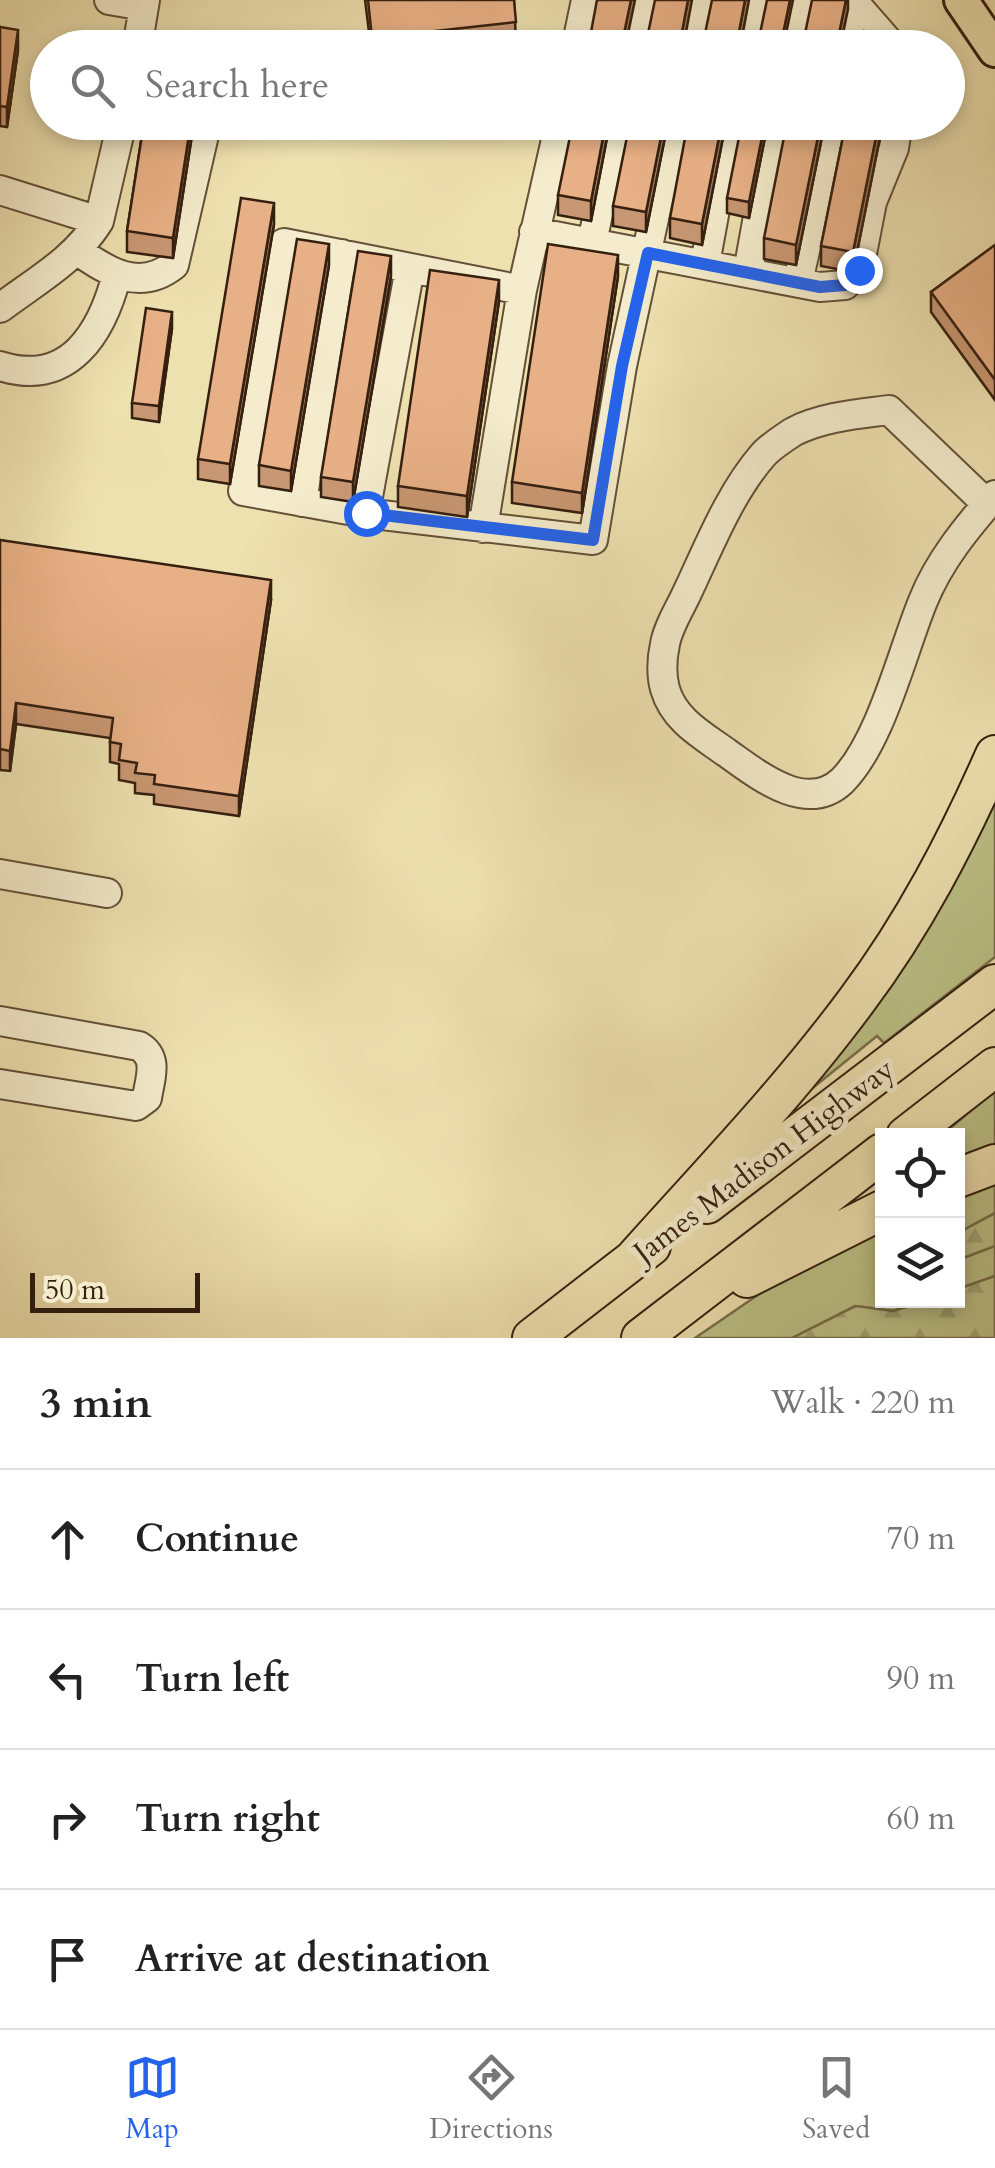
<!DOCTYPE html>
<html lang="en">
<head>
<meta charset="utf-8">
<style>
	body { margin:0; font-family:Cardo,serif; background:#f6f6f6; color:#222 }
	.controls { position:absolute; right:30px; bottom:30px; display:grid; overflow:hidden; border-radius:0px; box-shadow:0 5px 15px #0003 }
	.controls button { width:90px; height:90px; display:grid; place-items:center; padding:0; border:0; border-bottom:2px solid #e0e0e0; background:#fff; color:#222; font:50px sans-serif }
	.scale { position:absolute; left:30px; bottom:25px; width:170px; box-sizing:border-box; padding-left:10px; border:5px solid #351f0f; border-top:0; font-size:28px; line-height:35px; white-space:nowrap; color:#351f0f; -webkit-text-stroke:8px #f4eccc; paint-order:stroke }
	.stop { position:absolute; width:30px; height:30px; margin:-22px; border:8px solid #2563eb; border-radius:50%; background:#fff }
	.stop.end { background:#2563eb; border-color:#fff; box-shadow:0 2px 10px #0008 }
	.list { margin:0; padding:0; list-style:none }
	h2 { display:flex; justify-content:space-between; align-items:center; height:130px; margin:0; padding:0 40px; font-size:42px }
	h2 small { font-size:32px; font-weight:400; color:#767676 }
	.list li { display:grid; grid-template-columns:65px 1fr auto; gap:30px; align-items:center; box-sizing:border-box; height:140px; padding:0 40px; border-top:2px solid #e0e0e0 }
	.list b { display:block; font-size:38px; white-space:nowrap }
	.list em { font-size:32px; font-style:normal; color:#767676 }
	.icon { flex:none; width:55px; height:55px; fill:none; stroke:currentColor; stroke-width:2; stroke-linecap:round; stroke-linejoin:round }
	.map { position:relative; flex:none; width:995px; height:1338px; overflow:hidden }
	.search { position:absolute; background:#fff; box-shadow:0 5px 15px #0003; left:30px; right:30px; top:30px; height:110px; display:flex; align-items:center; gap:25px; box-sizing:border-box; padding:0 35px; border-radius:55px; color:#767676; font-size:38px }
	.sheet { height:690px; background:#fff }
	nav { display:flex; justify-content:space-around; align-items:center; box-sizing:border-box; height:140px; border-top:2px solid #e0e0e0; background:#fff; font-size:28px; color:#767676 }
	nav a { display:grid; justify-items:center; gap:5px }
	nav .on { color:#2563eb }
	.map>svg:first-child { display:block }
</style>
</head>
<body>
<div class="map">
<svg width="995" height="1338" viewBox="0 0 995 1338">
	<defs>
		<pattern id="forest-firs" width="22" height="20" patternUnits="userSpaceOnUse" patternTransform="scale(2.5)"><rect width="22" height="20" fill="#bcc288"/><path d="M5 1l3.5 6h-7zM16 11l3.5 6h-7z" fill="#a2a674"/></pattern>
	</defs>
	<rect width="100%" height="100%" fill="#eee1b0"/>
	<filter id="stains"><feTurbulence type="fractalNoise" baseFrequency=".002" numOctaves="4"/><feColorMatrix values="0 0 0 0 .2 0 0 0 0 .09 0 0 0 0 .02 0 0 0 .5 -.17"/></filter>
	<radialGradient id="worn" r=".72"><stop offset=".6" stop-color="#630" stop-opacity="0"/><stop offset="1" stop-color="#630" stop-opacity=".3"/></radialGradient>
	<path fill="#bcc288" stroke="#78704c" stroke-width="2.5" d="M995 788V957L884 1043 877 1036 752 1137Z
		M995 1090V1149L958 1163V1136H941Z
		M995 1180V1213L958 1233V1195Z
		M882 1227V1300L927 1301 893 1311 855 1306 792 1338H695L768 1288Z
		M995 1246V1276L958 1289V1256L966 1257Z"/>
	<path fill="url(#forest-firs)" stroke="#78704c" stroke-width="2.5" d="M995 1213V1246L966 1257 958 1256V1233Z
		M995 1276V1338H792L856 1306 893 1311 927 1301 958 1300V1289Z"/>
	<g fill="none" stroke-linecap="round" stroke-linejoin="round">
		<defs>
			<path id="minor" d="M109 0 144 6
				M852 0 894 48
				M137 48 145 0
				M576 48 586 0
				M633 48 643 0
				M690 48 700 0
				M747 48 756 0
				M790 48 801 0
				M851 48 860 9
				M0 190 99 221
				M534 232 820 287 845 285 859 269 872 202 894 148 898 122
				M592 243 617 122
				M77 250C107 272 140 292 174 265L207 122
				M705 264 731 122
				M748 272 775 122
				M798 282 834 122
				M522 290 284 243 243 491 365 513 593 540 622 366 675 122
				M0 308C36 281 75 260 99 221L122 122
				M0 366C69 388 102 333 117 274
				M302 502 342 254
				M987 504 889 410C858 414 821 417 793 432 784 438 770 447 763 455 729 494 708 549 686 595 679 610 668 627 665 644 662 658 661 674 665 689 674 720 702 735 727 753 757 774 806 815 842 781 881 742 902 652 923 601 939 561 967 527 995 495
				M365 513 410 268
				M483 528 522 290 560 122
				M0 874 107 893
				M0 1021 139 1046C159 1058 150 1078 147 1098L136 1106 0 1084"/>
			<path id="major" d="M961 0 995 50"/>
			<path id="highway" d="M906 1136 995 1067
				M958 1178 995 1164
				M707 1204 995 984
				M633 1260C709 1175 789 1092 857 1000 914 924 957 841 995 755
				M747 1278 882 1210
				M532 1338 651 1246
				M641 1338 882 1153"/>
		</defs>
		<use href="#minor" stroke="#635037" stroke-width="32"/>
		<use href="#major" stroke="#351f0f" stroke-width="38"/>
		<use href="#highway" stroke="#351f0f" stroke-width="42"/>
		<use href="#minor" stroke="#f4eccc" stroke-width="28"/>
		<use href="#major" stroke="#eee1b0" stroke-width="32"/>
		<use href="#highway" stroke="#eee1b0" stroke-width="38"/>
	</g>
	<path fill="#c89773" stroke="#351f0f" stroke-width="2.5" d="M365 0H514L516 42 467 48H371Z
		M0 27 18 50 7 127 0 126Z
		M144 122H194L173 258 127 252V231Z
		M610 122 591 221 558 215V195Z
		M668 122 646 232 613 226V206Z
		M726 122 702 245 670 238V218Z
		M768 122 749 218 727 213V198Z
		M825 122 796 265 764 259V238Z
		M846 122H883L853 272 821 266V246Z
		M274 224 230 484 198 479V459Z
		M995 245V400L931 312V292Z
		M329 265 291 491 259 486V465Z
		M391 276 353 502 321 497V477Z
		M618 276 582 513 512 503V482Z
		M499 301 467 517 398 507V486Z
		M172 328 159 422 132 418V403Z
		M0 540 271 600 239 816 154 804V795L135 793V783L119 780V764L110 762V738L16 724 10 771 0 770Z"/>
	<path fill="#a27b5e" stroke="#351f0f" stroke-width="2.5" d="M631 0H635L625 48H621Z
		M688 0H692L683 48H679Z
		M745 0H749L740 48H736Z
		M790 0H793L783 48H780Z
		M846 0H848V9L840 48H836Z
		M18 30V50L7 127V107Z
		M191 122H194L173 258V238Z
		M606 122H610L591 221V201Z
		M664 122H668L646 232V212Z
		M722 122H726L702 245V224Z
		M765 122H768L749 218V202Z
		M821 122H825L796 265V245Z
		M879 122H883L853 272V252Z
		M274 203V224L230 484V464Z
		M329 244V265L291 491V471Z
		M618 255V276L582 513V493Z
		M391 256V276L353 502V482Z
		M499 280V301L467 517V496Z
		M172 312V328L159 422V406Z
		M271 580V600L239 816V796Z
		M16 703V724L10 771V751Z"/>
	<path fill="#e8b086" stroke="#351f0f" stroke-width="2.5" d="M368 0H514L516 22 372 38Z
		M597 0H631L621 48H588Z
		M655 0H688L679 48H645Z
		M712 0H745L736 48H702Z
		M767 0H790L780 48H757Z
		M812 0H846L836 48H802Z
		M0 27 18 30 7 107 0 106Z
		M864 31 896 38 894 48H861Z
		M144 122H191L173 238 127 231Z
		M573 122H606L591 201 558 195Z
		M630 122H664L646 212 613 206Z
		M688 122H722L702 224 670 218Z
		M742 122H765L749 202 727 198Z
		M787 122H821L796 245 764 238Z
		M846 122H879L853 252 821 246Z
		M241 198 274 203 230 464 198 459Z
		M297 239 329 244 291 471 259 465Z
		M548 244 618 255 582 493 512 482Z
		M995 245V380L931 292Z
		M358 251 391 256 353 482 321 477Z
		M430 270 499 280 467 496 398 486Z
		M146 308 172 312 159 406 132 403Z
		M0 540 271 580 239 796 154 784 155 775 135 773 137 763 119 760 121 744 110 742 113 718 16 703 10 751 0 749Z"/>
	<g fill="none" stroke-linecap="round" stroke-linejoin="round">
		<path stroke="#2563eb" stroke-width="12" d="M366 513 593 540 622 366 648 253 820 287 845 285 859 270"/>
	</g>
	<g text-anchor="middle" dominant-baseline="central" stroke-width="10" stroke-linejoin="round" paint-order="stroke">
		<g font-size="30" fill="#351f0f" stroke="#f4eccc">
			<text transform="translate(764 1161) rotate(-37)">James Madison Highway</text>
		</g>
	</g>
	<rect width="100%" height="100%" filter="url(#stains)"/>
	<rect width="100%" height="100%" fill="url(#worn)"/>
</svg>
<div class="controls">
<button><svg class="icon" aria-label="locate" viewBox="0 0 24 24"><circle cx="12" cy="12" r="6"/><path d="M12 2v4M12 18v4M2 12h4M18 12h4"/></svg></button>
<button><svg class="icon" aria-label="layers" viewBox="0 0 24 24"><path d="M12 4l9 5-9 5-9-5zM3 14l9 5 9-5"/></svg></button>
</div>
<div class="scale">50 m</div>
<div class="stop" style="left:366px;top:513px"></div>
<div class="stop end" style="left:859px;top:270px"></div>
<div class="search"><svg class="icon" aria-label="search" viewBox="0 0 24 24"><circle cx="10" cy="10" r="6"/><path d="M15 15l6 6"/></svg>Search here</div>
</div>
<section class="sheet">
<h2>3 min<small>Walk · 220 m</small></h2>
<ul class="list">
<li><svg class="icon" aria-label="ahead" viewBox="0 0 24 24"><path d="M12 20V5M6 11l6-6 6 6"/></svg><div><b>Continue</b></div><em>70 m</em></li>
<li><svg class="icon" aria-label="left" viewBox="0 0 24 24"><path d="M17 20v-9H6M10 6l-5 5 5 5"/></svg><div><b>Turn left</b></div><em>90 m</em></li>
<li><svg class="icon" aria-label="right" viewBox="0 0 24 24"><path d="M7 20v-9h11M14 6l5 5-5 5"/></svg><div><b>Turn right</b></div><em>60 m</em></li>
<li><svg class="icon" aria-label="arrive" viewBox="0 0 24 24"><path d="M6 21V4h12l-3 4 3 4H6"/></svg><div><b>Arrive at destination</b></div></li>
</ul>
</section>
<nav>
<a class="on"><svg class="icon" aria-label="map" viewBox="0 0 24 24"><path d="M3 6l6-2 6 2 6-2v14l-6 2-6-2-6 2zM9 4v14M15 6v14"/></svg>Map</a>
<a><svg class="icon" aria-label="directions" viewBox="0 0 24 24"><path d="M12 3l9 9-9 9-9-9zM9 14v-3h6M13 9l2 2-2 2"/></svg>Directions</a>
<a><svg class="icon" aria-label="saved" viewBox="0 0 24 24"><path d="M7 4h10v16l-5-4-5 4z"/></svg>Saved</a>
</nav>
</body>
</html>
